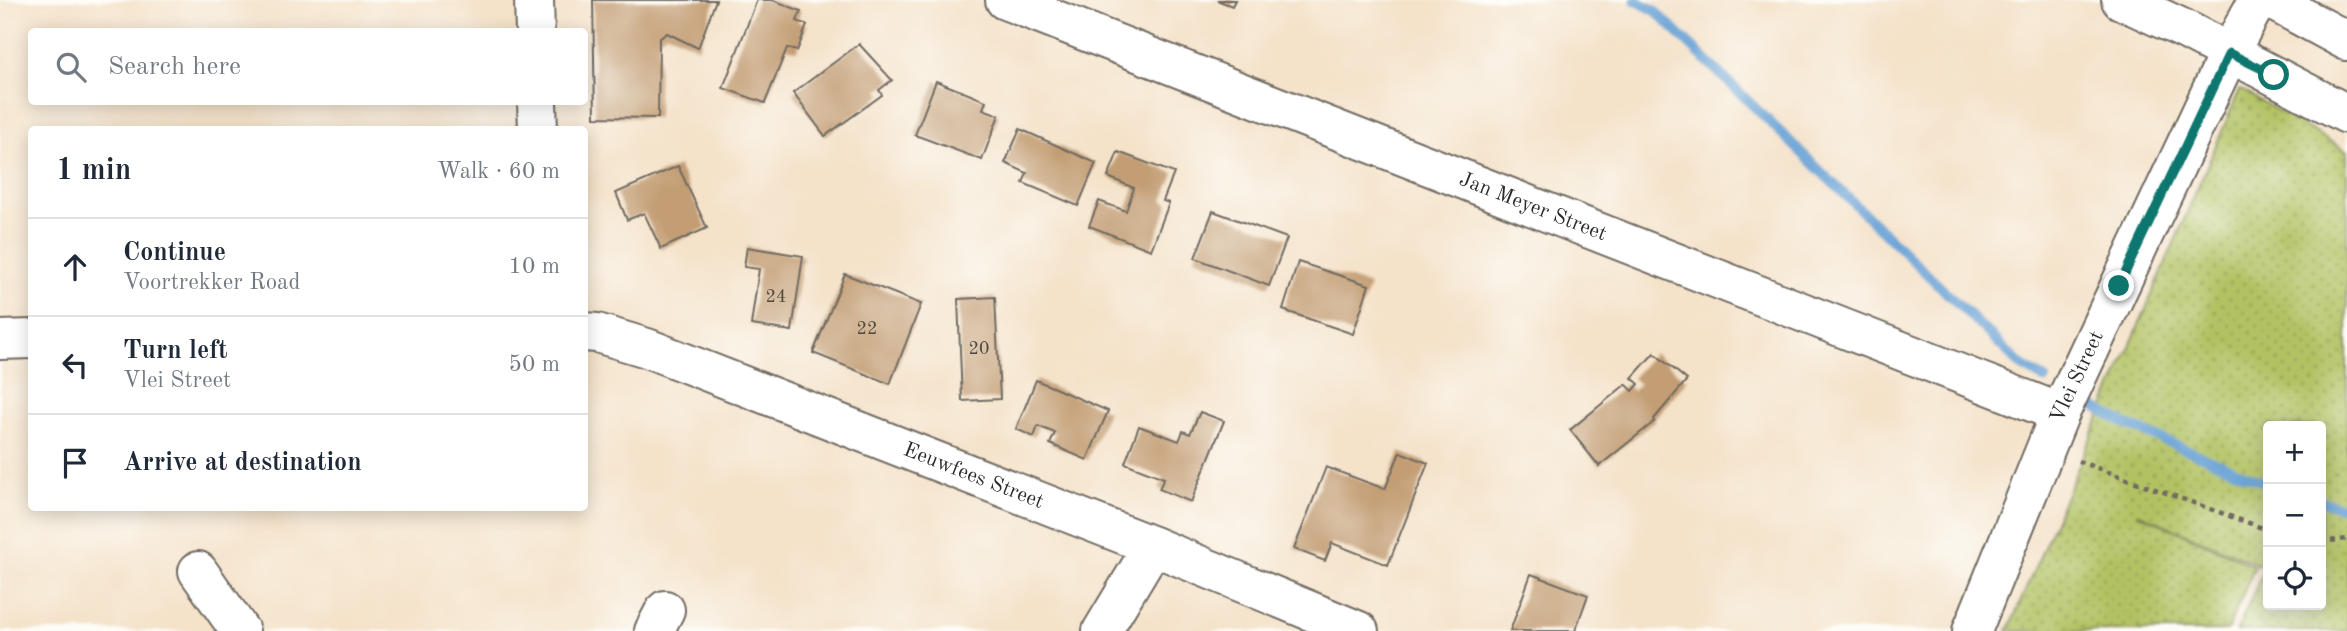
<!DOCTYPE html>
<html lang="en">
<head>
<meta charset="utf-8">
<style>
	body { margin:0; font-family:"Old Standard TT",serif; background:#f6f6f7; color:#1f2937 }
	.controls { position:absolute; right:21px; bottom:21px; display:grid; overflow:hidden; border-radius:7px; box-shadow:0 4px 18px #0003 }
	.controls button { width:63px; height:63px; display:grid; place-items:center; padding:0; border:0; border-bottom:2px solid #e0e1e3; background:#fff; color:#1f2937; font:35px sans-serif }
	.stop { position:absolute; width:21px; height:21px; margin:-16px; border:5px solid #0f766e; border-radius:50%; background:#fff }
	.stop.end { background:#0f766e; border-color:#fff; box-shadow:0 2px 7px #0008 }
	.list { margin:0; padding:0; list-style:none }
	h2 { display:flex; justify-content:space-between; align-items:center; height:91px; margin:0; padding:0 28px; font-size:30px }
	h2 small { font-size:23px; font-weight:400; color:#747a83 }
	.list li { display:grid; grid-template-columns:46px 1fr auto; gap:21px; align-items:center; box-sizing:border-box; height:98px; padding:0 28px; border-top:2px solid #e0e1e3 }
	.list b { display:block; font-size:26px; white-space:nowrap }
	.list p { margin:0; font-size:23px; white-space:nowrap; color:#747a83 }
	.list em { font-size:23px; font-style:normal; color:#747a83 }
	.icon { flex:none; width:38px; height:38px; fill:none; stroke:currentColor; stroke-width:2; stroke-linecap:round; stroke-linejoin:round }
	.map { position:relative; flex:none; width:2347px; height:631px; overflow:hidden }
	.search { position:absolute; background:#fff; box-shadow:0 4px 18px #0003; left:28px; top:28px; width:560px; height:77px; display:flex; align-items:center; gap:18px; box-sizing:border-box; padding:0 24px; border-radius:7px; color:#747a83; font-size:26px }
	.panel { position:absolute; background:#fff; box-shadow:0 4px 18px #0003; left:28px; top:126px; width:560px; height:385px; border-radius:7px }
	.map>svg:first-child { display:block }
</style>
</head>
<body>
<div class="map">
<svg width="2347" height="631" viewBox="0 0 2347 631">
	<defs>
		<pattern id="park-dots" width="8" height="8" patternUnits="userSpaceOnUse" patternTransform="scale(1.75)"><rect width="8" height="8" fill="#b2c264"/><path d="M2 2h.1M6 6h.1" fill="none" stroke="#919e53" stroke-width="1.8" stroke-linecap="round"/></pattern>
	</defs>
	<rect width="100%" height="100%" fill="#fdfcf7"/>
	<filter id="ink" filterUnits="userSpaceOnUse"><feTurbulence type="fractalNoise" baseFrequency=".0143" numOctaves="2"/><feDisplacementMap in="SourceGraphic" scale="14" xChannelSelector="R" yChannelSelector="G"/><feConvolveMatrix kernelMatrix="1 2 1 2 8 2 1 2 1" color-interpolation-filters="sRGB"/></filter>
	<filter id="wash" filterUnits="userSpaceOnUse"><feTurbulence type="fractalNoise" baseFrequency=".00686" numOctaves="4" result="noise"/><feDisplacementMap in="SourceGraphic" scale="28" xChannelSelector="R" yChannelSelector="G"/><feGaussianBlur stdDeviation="1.57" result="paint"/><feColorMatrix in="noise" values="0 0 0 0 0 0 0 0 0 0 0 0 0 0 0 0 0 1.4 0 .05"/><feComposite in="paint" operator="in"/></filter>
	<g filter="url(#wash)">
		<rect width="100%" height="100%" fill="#f4e2c9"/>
		<path fill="url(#park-dots)" stroke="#6e7648" stroke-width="2" fill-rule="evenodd" d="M2240 89 2347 151V631H2237L2265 567 2137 513 2255 566 2227 631H2008ZM2268 426H2321V605H2268Z"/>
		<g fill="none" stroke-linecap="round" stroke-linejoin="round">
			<path stroke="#649fd4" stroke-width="10" d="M1635 0 1654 10 2022 366 2045 379
				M2093 406 2123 423 2268 484
				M2321 501 2347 509"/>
		</g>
		<g id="blocks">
			<path fill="#c39d73" d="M593 0H716L698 48 667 33 659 39 658 118 595 117Z
				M757 0H773L801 11 797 21 807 25 797 51 787 48 765 103 723 88Z
				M1217 0H1235L1232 6Z
				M859 44 892 80 879 90 882 95 825 136 793 93Z
				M936 81 986 101 983 109 999 115 982 160 915 135Z
				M1020 129 1096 163 1078 206 1023 183 1027 173 1005 163Z
				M1118 152 1174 173 1163 201 1169 203 1151 250 1089 226 1099 201 1126 211 1134 188 1108 177Z
				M678 166 707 228 661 249 644 213 627 220 616 193Z
				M1213 211 1287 238 1269 286 1195 258Z
				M747 247 803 256 792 331 751 325 759 269 744 267Z
				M1298 262 1369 285 1353 334 1283 310Z
				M845 274 921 304 890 384 813 353Z
				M995 297 1000 399 962 401 958 299Z
				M1654 353 1687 380 1654 419 1655 421 1599 466 1570 430 1626 384 1633 391 1639 384 1632 378Z
				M1036 380 1108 411 1087 460 1050 444 1055 433 1038 426 1034 437 1016 429Z
				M1200 412 1224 421 1191 502 1159 489 1164 478 1125 463 1139 426 1179 441 1183 431 1190 434Z
				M1400 452 1428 463 1388 565 1332 543 1325 561 1294 549 1326 467 1385 489Z
				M1531 574 1588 595 1575 631H1510Z"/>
		</g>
	</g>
	<g filter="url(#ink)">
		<use href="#blocks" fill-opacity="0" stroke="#716b62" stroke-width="2"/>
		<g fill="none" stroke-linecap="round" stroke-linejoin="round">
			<defs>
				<g id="minor">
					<path d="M534 0 535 32"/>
					<path id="s1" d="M1005 0 2060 413"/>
					<path d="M537 102 538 130"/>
					<path id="s2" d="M584 332 597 333 647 348 1153 546 1359 631"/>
					<path d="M0 340 32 339"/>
					<path d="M198 571 240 631"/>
					<path d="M654 631 665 610"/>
					<path d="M1102 631 1153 546"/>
					<path id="s3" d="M1972 631 2060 413 2229 53 2258 0"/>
				</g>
				<path id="major" d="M2121 0 2184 29 2347 114
					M2271 0 2347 41"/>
			</defs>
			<use href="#minor" stroke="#716b62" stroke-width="42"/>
			<use href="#major" stroke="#716b62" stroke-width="42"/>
			<path stroke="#716b62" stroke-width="4.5" stroke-dasharray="5 5" stroke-linecap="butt" d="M2078 461 2268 530
				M2321 542 2347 539"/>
			<use href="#minor" stroke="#fff" stroke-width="38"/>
			<use href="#major" stroke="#fff" stroke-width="38"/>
		</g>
	</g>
	<g fill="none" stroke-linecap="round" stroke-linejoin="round" filter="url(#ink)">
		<path stroke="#0f766e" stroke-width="9" d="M2119 286 2229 53 2274 75"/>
	</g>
	<g text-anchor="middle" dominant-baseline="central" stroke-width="6" stroke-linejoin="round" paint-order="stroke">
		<g font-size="18" fill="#51483d">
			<text x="776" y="297">24</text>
			<text x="867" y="329">22</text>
			<text x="979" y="349">20</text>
		</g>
		<g font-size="21" fill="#2b2b2b" stroke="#fdfcf7">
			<text stroke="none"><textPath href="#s1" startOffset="567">Jan Meyer Street</textPath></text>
			<text stroke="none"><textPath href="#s3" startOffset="275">Vlei Street</textPath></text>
			<text stroke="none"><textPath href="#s2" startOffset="416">Eeuwfees Street</textPath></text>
		</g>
	</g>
</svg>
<div class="controls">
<button>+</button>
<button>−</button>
<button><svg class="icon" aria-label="locate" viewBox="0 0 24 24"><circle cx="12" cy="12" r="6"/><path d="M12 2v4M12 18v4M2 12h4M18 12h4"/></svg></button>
</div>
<div class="stop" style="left:2274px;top:75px"></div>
<div class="stop end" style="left:2119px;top:286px"></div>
<div class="search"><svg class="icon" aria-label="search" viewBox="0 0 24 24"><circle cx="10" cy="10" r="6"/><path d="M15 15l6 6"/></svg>Search here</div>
<section class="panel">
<h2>1 min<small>Walk · 60 m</small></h2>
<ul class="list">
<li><svg class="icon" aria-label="ahead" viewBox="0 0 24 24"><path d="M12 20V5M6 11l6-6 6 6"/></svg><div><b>Continue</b><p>Voortrekker Road</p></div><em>10 m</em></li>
<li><svg class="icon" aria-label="left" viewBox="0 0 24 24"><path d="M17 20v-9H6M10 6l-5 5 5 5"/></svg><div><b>Turn left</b><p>Vlei Street</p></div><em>50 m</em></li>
<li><svg class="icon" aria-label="arrive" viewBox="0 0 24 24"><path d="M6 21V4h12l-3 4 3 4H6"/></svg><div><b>Arrive at destination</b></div></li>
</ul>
</section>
</div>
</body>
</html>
